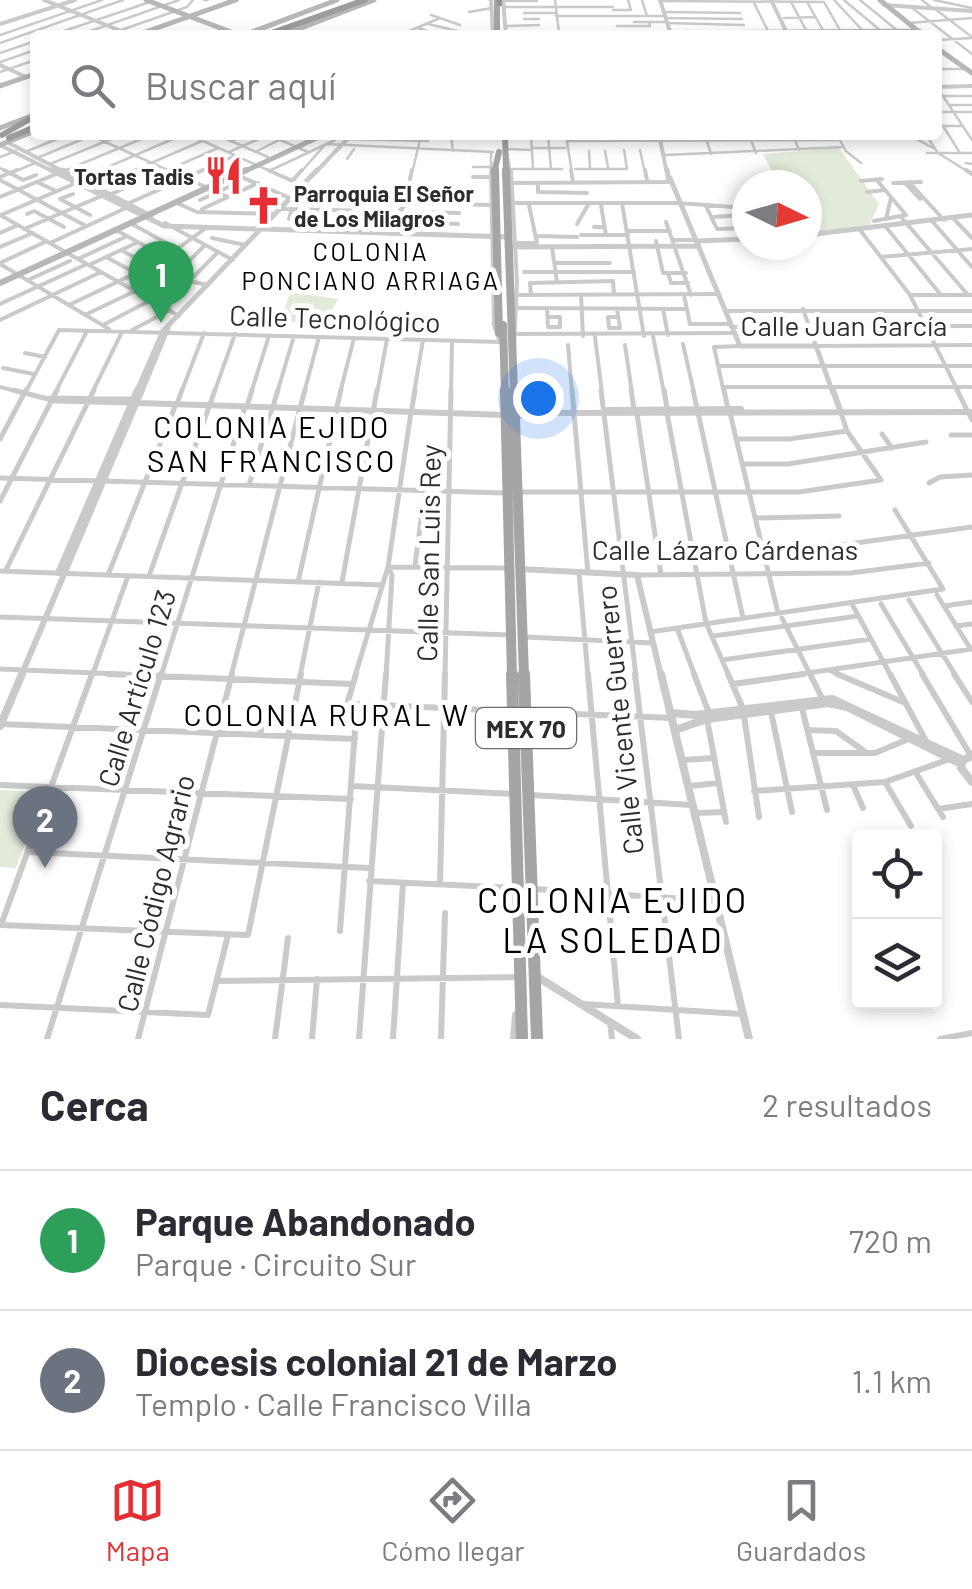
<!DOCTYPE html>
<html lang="es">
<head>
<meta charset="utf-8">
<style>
	body { margin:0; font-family:Barlow,sans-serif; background:#f2f2f3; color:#2b2b33 }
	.controls { position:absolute; right:30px; bottom:30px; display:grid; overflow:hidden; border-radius:10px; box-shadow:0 5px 15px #0003 }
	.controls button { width:90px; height:90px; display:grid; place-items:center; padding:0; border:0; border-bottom:2px solid #e1e1e2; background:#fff; color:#2b2b33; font:50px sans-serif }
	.compass { position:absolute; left:732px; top:170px; width:90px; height:90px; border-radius:50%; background:#fff; box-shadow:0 5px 15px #0003; rotate:95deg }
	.you { position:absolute; left:538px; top:398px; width:35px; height:35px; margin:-25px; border:8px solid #fff; border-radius:50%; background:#1a73e8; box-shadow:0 0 0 15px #1a73e833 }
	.badge { display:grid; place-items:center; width:65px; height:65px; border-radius:50%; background:#e43034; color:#fff; font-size:32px; font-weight:700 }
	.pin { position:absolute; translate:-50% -82px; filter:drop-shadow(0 2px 5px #0008) }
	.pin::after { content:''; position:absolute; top:52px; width:35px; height:30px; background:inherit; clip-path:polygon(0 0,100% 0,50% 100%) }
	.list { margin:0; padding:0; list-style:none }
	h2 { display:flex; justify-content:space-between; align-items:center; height:130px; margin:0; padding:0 40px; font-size:42px }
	h2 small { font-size:32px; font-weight:400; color:#7c7c81 }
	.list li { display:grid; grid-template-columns:65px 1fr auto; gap:30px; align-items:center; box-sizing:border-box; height:140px; padding:0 40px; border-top:2px solid #e1e1e2 }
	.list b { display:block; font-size:38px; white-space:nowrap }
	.list p { margin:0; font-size:32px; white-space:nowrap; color:#7c7c81 }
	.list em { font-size:32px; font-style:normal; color:#7c7c81 }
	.icon { flex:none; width:55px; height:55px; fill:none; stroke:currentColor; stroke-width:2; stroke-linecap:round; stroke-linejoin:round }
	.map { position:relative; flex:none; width:972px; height:1039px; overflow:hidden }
	.search { position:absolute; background:#fff; box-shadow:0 5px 15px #0003; left:30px; right:30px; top:30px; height:110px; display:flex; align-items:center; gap:25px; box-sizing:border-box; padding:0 35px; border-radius:10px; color:#7c7c81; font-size:38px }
	.sheet { height:410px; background:#fff }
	nav { display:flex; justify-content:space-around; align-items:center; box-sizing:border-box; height:140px; border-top:2px solid #e1e1e2; background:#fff; font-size:28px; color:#7c7c81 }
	nav a { display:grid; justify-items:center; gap:5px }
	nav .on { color:#e43034 }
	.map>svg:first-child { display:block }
</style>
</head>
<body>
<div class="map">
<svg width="972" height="1039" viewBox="0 0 972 1039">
	<rect width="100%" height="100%" fill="#fff"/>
	<path fill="#e2ebda" d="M839 148 879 204 869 226 807 233V185H779L763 154Z
		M290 292 338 299 324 326 285 321 282 317Z
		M0 790 45 792 16 868 0 867Z"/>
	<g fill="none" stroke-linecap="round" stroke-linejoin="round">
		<path stroke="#cacaca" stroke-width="2.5" d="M204 0H208
			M555 0 559 32
			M642 0 647 16
			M834 0 864 32
			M844 0 881 31
			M860 0 898 31
			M922 0 932 8
			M934 0 972 8
			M504 1H537
			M660 1 824 2 841 32
			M791 2 807 32
			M807 2 824 32
			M754 3 770 35
			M504 7H613
			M911 7 972 54
			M935 9 972 37
			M613 10H631L628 0
			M469 12 492 8
			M664 12 740 13
			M524 13H556
			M431 15 460 25
			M556 16H665
			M666 18 742 19
			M784 18 815 17
			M524 19H539
			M634 22H666
			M667 23 744 25
			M909 23 972 18
			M428 24 462 32
			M505 26 539 25
			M617 26H650L649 22
			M418 28 439 35
			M0 35 102 0
			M52 35 150 2
			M79 35 179 0
			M107 35 187 7 193 0
			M400 35 440 18
			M937 40 972 38
			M0 43 123 0
			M0 53 35 41
			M0 62 35 50
			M937 69H966
			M0 72 35 60
			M937 87 972 140
			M945 96H972
			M950 105H972
			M937 112H972
			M937 126H963
			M943 126 960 153
			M90 135 174 173
			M190 135 274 173
			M217 135 268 157
			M269 135 308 152
			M296 135 307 140
			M531 135 533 169
			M548 135 551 169
			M566 135 572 173
			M705 135 711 154
			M749 135 756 153
			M793 135 799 150
			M837 135 846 151 861 163
			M909 135 935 149
			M926 135 938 153 970 173
			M451 136 453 151
			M838 137 853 135
			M348 139 428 141
			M231 141 245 135
			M567 141 839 140
			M327 144 493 152
			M533 148H565
			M505 149 532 150
			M640 150 645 173
			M589 151 590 168
			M605 151 608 167
			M25 152 67 135
			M229 152 268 135
			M255 152 279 140
			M491 152V173
			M507 153 511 173
			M927 153H972
			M665 155 843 147
			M0 157 16 151
			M37 158 90 136
			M347 159 354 149
			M966 163 972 164
			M50 164 121 135
			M473 167H490
			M0 168 9 173
			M513 169H562
			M575 169H627L624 150
			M269 171 335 140
			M11 173 35 163
			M59 173 151 135
			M94 173 182 135
			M128 173 202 141
			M161 173 218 148
			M197 173 234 156
			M300 173 324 146
			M412 173 420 140"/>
		<path stroke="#cacaca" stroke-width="4" d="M4 170 23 180 36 175
			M168 170 228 197
			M268 170 304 186
			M511 170 517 282 514 348
			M571 170 573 182
			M645 170 647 180
			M966 170 972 174
			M237 175 292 199
			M0 177 17 170
			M473 177H490
			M79 179 100 170
			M410 179 412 170
			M0 180 86 226
			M292 181 302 170
			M861 181 882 179
			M37 182 56 191
			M909 182 944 220
			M513 183 670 182
			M538 183V192L587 193
			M893 183 921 182
			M905 183 920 199
			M94 187 134 170
			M867 192 885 190
			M111 194 167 170
			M0 197 66 170
			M60 199 90 215
			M60 199 73 194
			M200 200 233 185
			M291 200 380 202
			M177 203 197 212 274 214
			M514 203H678L747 208
			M622 203 644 336
			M127 204 203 170
			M601 205 606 235
			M706 206 717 229 747 228
			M202 209 258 183
			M282 209 371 211
			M292 209 289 219 370 222
			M399 212 459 213
			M27 214 34 211 64 227
			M0 215 179 316
			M1 215 76 183
			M712 217 747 215
			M901 217 968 295
			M953 218 972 238
			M886 219 891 198
			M874 221 906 215 876 179
			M932 221 972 267
			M396 222 458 224
			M666 222 691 295
			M165 223 233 260
			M132 224 177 249
			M577 224 588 205
			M594 227H604
			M886 227 941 295
			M24 229 104 195
			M116 230 165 257
			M860 230 910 295 959 393
			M628 231H670
			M0 233 16 226
			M372 233 373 202
			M392 234 400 210 408 203 491 205
			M581 235H628
			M536 236 577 237
			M212 238 245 245
			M673 240H694
			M656 241 663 273H686
			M50 243 126 208
			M516 243H537L529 205
			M0 247 33 233
			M552 247 557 282
			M121 250 173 278 208 285
			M106 257 163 288
			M881 257 972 249
			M78 259 125 237
			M0 263 47 241
			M555 263H610
			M0 264 109 329
			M89 265 136 243
			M524 272H634
			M668 273 671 283H688
			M28 280 70 261
			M517 295 719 294
			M531 295 530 283 613 281 614 295
			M581 295 583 336
			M684 295 690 324H730
			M910 295H972
			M0 304 87 264
			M69 305 159 262 206 228
			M164 307 217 253
			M518 308 687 309
			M547 309 548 327H560V317H548
			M617 309 620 328H609L608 317H618
			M663 309 668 335
			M803 309 816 346 972 345
			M726 311H972
			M85 315 135 291
			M0 320 101 272
			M103 325 151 300 204 246
			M731 327 972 326
			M132 330 170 310
			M518 334 734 333
			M653 336 664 393
			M595 337 602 393
			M683 344 694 393
			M568 345 572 393
			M625 345 632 393
			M25 353 45 357
			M718 366H972
			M3 368 34 374
			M0 387 23 393
			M723 387H972
			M25 393 59 330 500 342 494 325 491 170
			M55 393 87 331
			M92 393 122 332
			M181 393 204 333
			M214 393 235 334
			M251 393 269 336
			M277 393 294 336
			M304 393 319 337
			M340 393 354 338
			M377 393 387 339
			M414 393 423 340
			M451 393 452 342
			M724 393 714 347 740 346"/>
		<path stroke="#cacaca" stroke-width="5" d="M13 390 56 401 130 403
			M572 390 588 573
			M601 390 636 676
			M631 390 634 409
			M664 390 667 408
			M693 390 743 618
			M724 390 728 409
			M957 390 972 420
			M50 398 134 399
			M178 401 182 390
			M248 403 252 390
			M301 404 305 390
			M337 406 341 390
			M412 408 415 390
			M667 413 706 623 729 676
			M730 413 778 613
			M637 414 661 575
			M882 434 892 448
			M951 435H972
			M0 439 26 390
			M736 439H789L847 431
			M742 464H788L926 442
			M0 478 505 493
			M929 483 940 477 972 475
			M249 485 278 390
			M519 492H799L881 480 847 431 841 413
			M0 501 57 390
			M757 518 839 516
			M762 547 841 545 972 527
			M415 565 425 491
			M6 570 94 390
			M0 571 382 585
			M579 573 588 676
			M108 575 176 404
			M638 575 851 573 929 563
			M149 576 215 390
			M298 582 337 409
			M342 582 377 390
			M937 595 970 648
			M909 600 956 676
			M881 604 924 676
			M853 606 891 676
			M944 606 972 602
			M0 617 511 635
			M782 618 811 676
			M956 626 972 624
			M677 628 695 676
			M650 632 943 589 895 510
			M713 636 858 616
			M525 637 653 643
			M722 660 871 639
			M0 669 166 676
			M831 671 843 676
			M92 676 128 576
			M161 676 245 407
			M231 676 300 408
			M300 676 319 582
			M355 676 388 567 509 568
			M386 676 392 575 388 567 411 412
			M445 676 451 390
			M787 676 972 649"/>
		<path stroke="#cacaca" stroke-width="6" d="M108 674 352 684
			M588 674 618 1006
			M635 674 679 1039
			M694 674 709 713
			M728 674 743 709 759 817
			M810 674 822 698
			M837 674 903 702
			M890 674 926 741
			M922 674 971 756
			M954 674 972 702
			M733 684 804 674
			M357 704 509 711
			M770 707 792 812
			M802 708 827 810
			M528 712 672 718
			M707 719 726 822
			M0 724 355 739
			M808 730 836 731 864 751
			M260 735 263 721
			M813 753H875L911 738
			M683 760 714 758
			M916 773 943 817
			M885 782 911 826
			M0 785 351 799
			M853 785 863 808
			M352 786 514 794
			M689 786 719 783
			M754 791 885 782 950 759
			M532 795 691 805
			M938 809 972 804
			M696 813 724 812
			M28 852 369 868
			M369 881 515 888
			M440 884 445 674
			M535 889 716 901
			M0 925 248 935 301 674
			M1 925 92 674
			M340 931 357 704 348 701 356 674
			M218 981 520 977
			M583 1004 741 1014
			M0 1005 208 1015 228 935
			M610 1022 612 1039
			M47 1039 161 674
			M138 1039 232 674
			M275 1039 288 938
			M312 1039 317 979
			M359 1039 386 674
			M393 1039 403 883
			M441 1039 445 913
			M940 1039 972 1033"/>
		<path stroke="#cacaca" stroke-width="4" d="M44 0 131 35
			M491 0 493 35
			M503 0 506 35
			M660 0 671 35
			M771 0 788 35
			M884 5 972 11
			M0 24 75 0
			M0 65 26 77
			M937 87 972 86
			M659 135 667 173
			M7 142 66 173
			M0 145 56 173
			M315 173 351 135"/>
		<path stroke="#cacaca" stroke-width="5" d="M51 170 164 226 509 237
			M62 170 151 216
			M667 170 669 181
			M670 178 740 346H816L833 393
			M807 235 972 215
			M698 241 747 239
			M507 247 699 246
			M136 393 163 331 317 170
			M141 393 168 328"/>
		<path stroke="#cacaca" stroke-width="6" d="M833 390 841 413
			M138 403 506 415
			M608 410 741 409
			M517 417 529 413 972 412
			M520 569 637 575 661 676
			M58 573 137 390
			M21 676 142 390"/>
		<path stroke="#cacaca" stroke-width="8" d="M661 674 749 1039
			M671 713 695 715 832 699 963 760
			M0 726 22 674
			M675 730 707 719 828 703 847 707 961 764
			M972 756 963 760 961 768 972 782
			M536 976 637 1039
			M514 1039 516 1015"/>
		<path stroke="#b7b7b7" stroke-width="5" d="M146 0 239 35
			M880 0 923 35
			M137 35 236 0
			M244 35 337 0
			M283 35 374 0
			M447 35 919 31
			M937 48 972 73
			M0 86 35 74
			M0 128 31 116
			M0 145 35 131
			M241 173 323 135"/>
		<path stroke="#b7b7b7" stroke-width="6" d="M0 283 246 170"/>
		<path stroke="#a5a5a5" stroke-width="6" d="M497 0V35
			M505 135 506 173
			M494 173 499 152"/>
		<path stroke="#a5a5a5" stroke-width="8" d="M495 170 499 333
			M506 170 514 393
			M503 325 505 393"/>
		<path stroke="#a5a5a5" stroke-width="10" d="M505 390 512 676
			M514 390 524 676"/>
		<path stroke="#a5a5a5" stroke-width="12" d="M512 674 522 1039
			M524 674 537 1039"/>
		<path stroke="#9c9c9c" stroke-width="6" d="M266 35 365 0
			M2 135 35 116
			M9 138 35 127"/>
		<path fill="#949494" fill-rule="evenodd" d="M496 0H502V6H498Z"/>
	</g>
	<defs>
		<symbol id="restaurant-bare" viewBox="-9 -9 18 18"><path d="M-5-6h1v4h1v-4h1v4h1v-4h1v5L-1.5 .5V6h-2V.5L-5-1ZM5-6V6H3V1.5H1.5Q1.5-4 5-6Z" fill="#e43034" stroke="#fff" stroke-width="2.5" paint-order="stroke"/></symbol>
		<symbol id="church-bare" viewBox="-9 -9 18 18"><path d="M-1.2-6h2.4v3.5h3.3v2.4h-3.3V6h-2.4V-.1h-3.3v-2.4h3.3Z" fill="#e43034" stroke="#fff" stroke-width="2.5" paint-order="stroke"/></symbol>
	</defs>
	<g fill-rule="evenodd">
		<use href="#restaurant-bare" x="196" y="148" width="55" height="55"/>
		<use href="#church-bare" x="236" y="178" width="55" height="55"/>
	</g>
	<g text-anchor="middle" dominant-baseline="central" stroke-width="10" stroke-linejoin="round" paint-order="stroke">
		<g font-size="22" font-weight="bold" fill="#2d2d2d" stroke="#fff" text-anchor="end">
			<text x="194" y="176">Tortas Tadis</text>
			<text x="294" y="193" text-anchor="start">Parroquia El Señor<tspan x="294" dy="25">de Los Milagros</tspan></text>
		</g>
		<g font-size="25" letter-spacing="2.5" fill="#000" stroke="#fff">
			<text x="371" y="251">COLONIA<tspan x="371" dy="29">PONCIANO ARRIAGA</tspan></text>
		</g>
		<rect fill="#fff" stroke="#6c6c6c" stroke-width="2.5" x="476" y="708" width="100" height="40" rx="8"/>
		<g font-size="25" font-weight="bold" fill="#2d2d2d">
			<text x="526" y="728">MEX 70</text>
		</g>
		<g font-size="28" fill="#2d2d2d" stroke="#fff">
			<text transform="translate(335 318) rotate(2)">Calle Tecnológico</text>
			<text x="844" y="325">Calle Juan García</text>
			<text x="725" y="549">Calle Lázaro Cárdenas</text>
			<text transform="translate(428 553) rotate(-89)">Calle San Luis Rey</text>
			<text transform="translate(136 688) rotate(-73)">Calle Artículo 123</text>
			<text transform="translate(619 720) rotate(-96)">Calle Vicente Guerrero</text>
			<text transform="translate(155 893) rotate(-76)">Calle Código Agrario</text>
		</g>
		<g font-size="30" letter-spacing="2.5" fill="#000" stroke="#fff">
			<text x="272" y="426">COLONIA EJIDO<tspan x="272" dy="34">SAN FRANCISCO</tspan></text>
			<text x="327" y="714">COLONIA RURAL W</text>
		</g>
		<g font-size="35" letter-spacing="2.5" fill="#000" stroke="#fff">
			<text x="613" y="899">COLONIA EJIDO<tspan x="613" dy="40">LA SOLEDAD</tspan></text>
		</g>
	</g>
</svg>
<div class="controls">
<button><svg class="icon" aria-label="locate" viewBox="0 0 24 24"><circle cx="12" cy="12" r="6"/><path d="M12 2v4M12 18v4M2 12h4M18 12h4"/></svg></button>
<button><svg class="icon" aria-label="layers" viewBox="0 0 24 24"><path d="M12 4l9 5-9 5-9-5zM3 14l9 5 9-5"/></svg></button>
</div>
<svg class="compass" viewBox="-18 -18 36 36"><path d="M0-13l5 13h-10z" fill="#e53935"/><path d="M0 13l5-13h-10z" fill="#7c7c81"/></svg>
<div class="you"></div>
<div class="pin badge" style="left:161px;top:323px;background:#2e9e5b">1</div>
<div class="pin badge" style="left:45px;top:868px;background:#6b7280">2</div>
<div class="search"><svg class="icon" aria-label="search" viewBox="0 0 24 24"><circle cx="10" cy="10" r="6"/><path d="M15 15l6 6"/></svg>Buscar aquí</div>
</div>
<section class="sheet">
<h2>Cerca<small>2 resultados</small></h2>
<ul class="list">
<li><span class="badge" style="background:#2e9e5b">1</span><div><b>Parque Abandonado</b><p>Parque · Circuito Sur</p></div><em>720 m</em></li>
<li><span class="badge" style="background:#6b7280">2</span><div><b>Diocesis colonial 21 de Marzo</b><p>Templo · Calle Francisco Villa</p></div><em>1.1 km</em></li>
</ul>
</section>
<nav>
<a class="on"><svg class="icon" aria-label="map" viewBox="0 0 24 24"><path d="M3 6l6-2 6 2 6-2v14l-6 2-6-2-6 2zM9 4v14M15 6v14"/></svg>Mapa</a>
<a><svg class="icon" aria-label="directions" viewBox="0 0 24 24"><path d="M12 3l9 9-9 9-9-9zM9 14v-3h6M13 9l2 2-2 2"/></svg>Cómo llegar</a>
<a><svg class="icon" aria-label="saved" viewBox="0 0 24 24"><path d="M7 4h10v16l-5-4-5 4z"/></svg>Guardados</a>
</nav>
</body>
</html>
